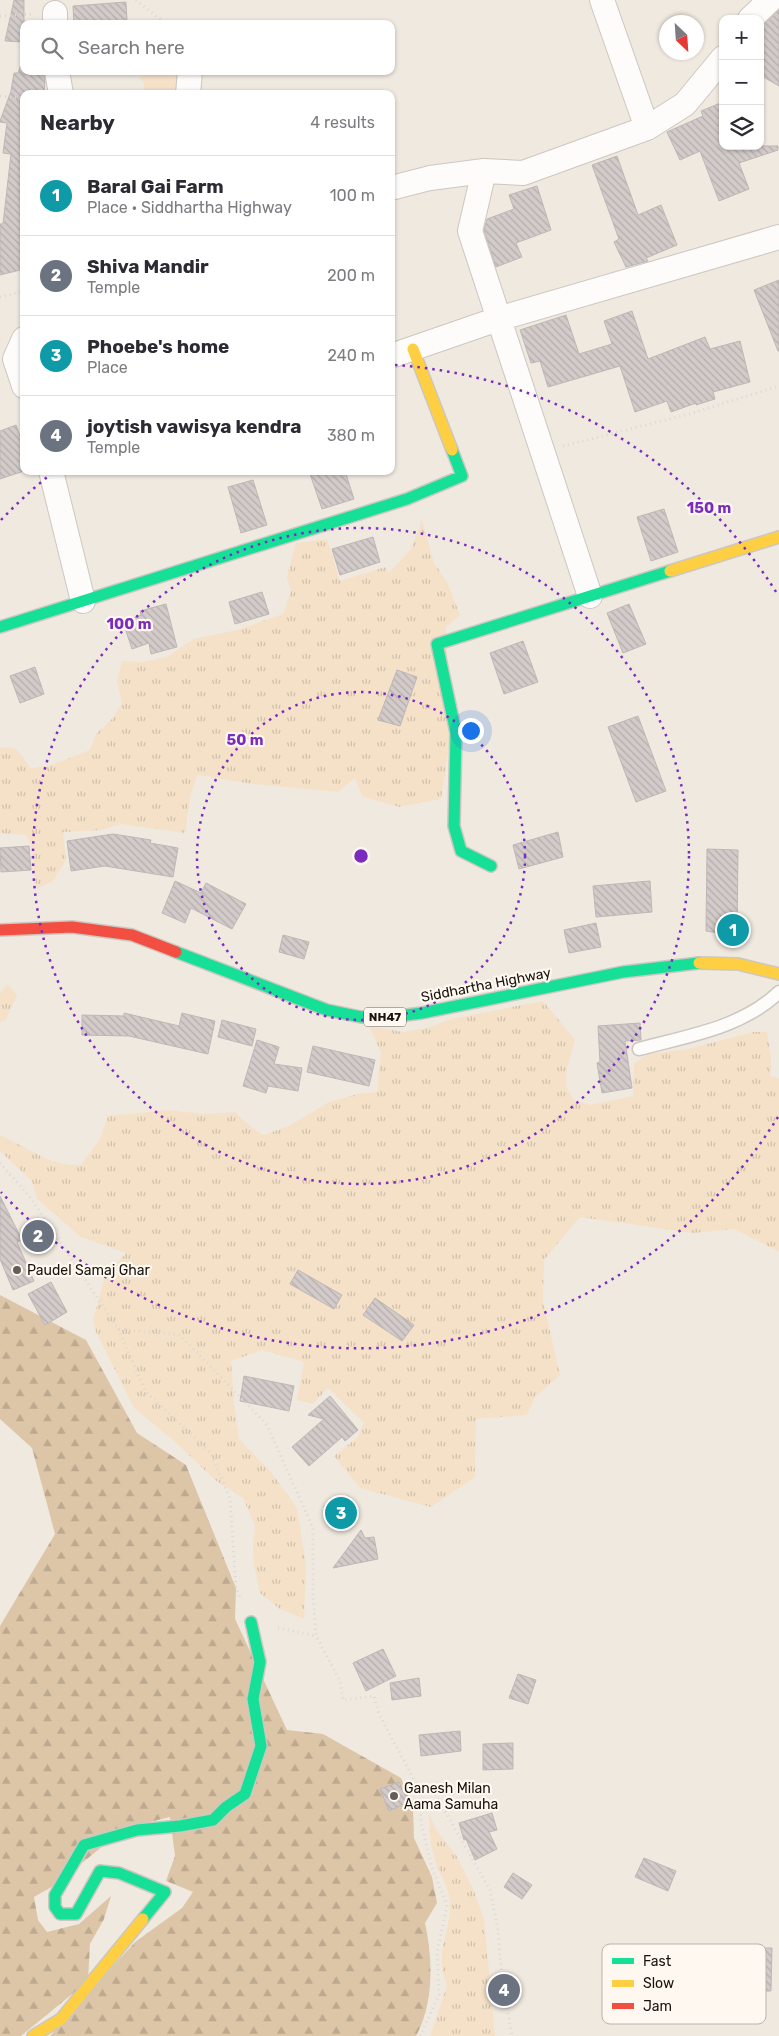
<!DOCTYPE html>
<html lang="en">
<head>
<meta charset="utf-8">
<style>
	body { margin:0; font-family:Rubik,sans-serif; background:#f7f7f7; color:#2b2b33 }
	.controls { position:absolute; right:15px; top:15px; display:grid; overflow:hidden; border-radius:10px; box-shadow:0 1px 4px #0004 }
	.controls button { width:45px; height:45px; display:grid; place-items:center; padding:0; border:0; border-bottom:1px solid #e1e1e2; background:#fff; color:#2b2b33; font:25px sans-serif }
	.compass { position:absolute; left:659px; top:15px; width:45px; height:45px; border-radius:50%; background:#fff; box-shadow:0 1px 4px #0004; rotate:155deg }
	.you { position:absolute; left:470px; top:730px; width:18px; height:18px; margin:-12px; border:4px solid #fff; border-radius:50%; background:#1a73e8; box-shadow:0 0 0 8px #1a73e833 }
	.badge { display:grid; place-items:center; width:32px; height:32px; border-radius:50%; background:#0b8043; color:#fff; font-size:16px; font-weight:700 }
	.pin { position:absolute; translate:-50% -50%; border:2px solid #fff; box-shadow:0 1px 5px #0006 }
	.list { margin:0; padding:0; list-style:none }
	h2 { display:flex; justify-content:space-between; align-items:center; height:65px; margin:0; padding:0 20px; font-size:21px }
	h2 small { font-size:16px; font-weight:400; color:#7c7c81 }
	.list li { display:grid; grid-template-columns:32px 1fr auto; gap:15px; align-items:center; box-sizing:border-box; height:80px; padding:0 20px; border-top:1px solid #e1e1e2 }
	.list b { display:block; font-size:19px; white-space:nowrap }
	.list p { margin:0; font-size:16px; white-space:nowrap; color:#7c7c81 }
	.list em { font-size:16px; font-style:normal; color:#7c7c81 }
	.icon { flex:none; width:28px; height:28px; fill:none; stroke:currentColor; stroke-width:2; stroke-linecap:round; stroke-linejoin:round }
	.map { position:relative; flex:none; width:779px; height:2036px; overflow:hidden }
	.search { position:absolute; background:#fff; box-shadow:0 1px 4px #0004; left:20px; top:20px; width:375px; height:55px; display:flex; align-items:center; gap:12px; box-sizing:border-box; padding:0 18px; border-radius:10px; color:#7c7c81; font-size:19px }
	.panel { position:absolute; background:#fff; box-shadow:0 1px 4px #0004; left:20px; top:90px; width:375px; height:385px; border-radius:10px }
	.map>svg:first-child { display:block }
</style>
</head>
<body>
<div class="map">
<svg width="779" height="2036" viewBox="0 0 779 2036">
	<defs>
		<pattern id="grass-tufts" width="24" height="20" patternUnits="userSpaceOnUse" patternTransform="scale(1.25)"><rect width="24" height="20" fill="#f4e1c8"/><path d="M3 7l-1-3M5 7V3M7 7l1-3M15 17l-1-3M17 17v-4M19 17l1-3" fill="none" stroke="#d0c0ab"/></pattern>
		<pattern id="forest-firs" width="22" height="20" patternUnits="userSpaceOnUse" patternTransform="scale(1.25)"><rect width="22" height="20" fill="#ddc6a8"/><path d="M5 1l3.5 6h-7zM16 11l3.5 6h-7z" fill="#bda98f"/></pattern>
		<pattern id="building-back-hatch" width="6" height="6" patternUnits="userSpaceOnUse" patternTransform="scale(1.25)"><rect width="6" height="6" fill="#d2cbc9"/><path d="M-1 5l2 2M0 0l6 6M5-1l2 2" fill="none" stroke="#b4adab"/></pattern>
	</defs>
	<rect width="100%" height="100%" fill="#f0e9e0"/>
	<path fill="url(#grass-tufts)" d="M422 520 434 563 447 582 460 615 446 627 451 733 441 799 399 807 362 796 355 778 338 792 253 784 197 775 190 797 185 833 121 824 102 830 63 832 66 860 53 881 37 889C32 871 36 850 26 835L0 833V748C17 744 22 755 30 768L49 766 90 750 96 734 111 720 122 704 117 681 122 661 143 662 167 657 194 639 237 630 283 614 291 591 287 577 296 543 327 539 340 581 385 567 389 573 411 549Z
		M8 984 17 995 6 1020 0 1022V993Z
		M543 1001 575 1040 567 1068 566 1087 574 1100 590 1105 633 1096 634 1063 648 1054 688 1049 753 1032H767L771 1058 770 1076 779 1078V1252L734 1229 693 1233 580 1217 544 1260 543 1301 560 1375 535 1397 527 1415 476 1419 475 1477 431 1507 360 1488 334 1456 358 1437 364 1423 328 1388 313 1404 297 1400 304 1362 262 1350 231 1361 234 1403 239 1439 271 1472 297 1508 306 1564 304 1619 280 1609 260 1593 254 1565 253 1545 255 1526 243 1498 215 1480 172 1439 134 1408 96 1332 93 1320 105 1277 126 1253 81 1237 37 1199 32 1181 0 1151V1135C27 1147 50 1167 81 1165L100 1139 108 1116 167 1110 204 1114 235 1112 252 1128 264 1135 291 1125 329 1102 358 1094 377 1092 381 1052 369 1026 403 1032 427 1028 451 1019Z
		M429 1814 437 1831 456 1855 474 1891 484 1919 495 2036H430L447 1986C433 1951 451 1935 450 1903 450 1888 439 1874 435 1860 430 1845 430 1830 429 1814Z"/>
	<path fill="url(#forest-firs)" d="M0 1295 86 1340 137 1433 186 1465 236 1588 235 1619 287 1730 323 1734 401 1778 413 1808 414 1838 432 1877 437 1903 425 1923C433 1959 434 2003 416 2036H50L135 1942 182 1908 193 1892 166 1881 175 1856 170 1817 125 1828 55 1885 34 1897 38 1920 47 1932 79 1924 111 1896 104 1919 90 1944 88 1981 21 2036H0V1626L55 1534 32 1448 0 1419Z"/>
	<path fill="#f4e1c8" d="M153 72 178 76 179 94H144V83L139 77Z"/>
	<path fill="url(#building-back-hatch)" stroke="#bdb7b5" d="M14 0H24V42L5 41Z
		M126 2 127 20 74 24 73 6Z
		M779 10V86L760 75V28Z
		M22 62H24V74L44 75 45 82 44 94H24V269L0 275V224H3L11 154 3 153 7 123 0 122V121L11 91 14 73H18Z
		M723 102V146H778V150L739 163 749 189 719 201 700 151 680 160 667 132 703 116 701 111Z
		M617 156 638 215 661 205 677 245 646 258 648 261 626 267 614 242 619 239 592 165Z
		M537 186 551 230 516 243 522 257 496 267 484 230 487 219 514 209 509 195Z
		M779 280V351H778L754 290Z
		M632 311 648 359 705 337 710 349 740 341 750 382 713 392 715 399 696 405V403L671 412 667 401 635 412 620 366 548 387 540 361 531 363 520 330 566 315 579 354 612 344 604 321Z
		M16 425 24 447V471L0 479V431Z
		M309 471H345L354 499 322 509Z
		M253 480 267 525 241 533 228 487Z
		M664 509 678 552 651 561 637 517Z
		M373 537 380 562 340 575 332 549Z
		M262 592 269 614 235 624 229 602Z
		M166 604 177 647 151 654 149 643 132 649 123 622 141 615 140 611Z
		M629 604 646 644 623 653 607 613Z
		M523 641 538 682 504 694 490 653Z
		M35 667 44 694 20 703 10 676Z
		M397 670 417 677 400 726 378 720Z
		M638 716 666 791 636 802 608 727Z
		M558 832 563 857 519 869 513 845Z
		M113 834 151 840 150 843 178 848 173 877 105 866 71 871 67 841Z
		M29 846 31 870 1 872 0 848Z
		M707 849 738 850 737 936 706 931Z
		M175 881 201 893 206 883 246 904 232 929 191 908 185 923 162 913Z
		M650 881 652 912 596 917 593 886Z
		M596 923 601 947 569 953 564 930Z
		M283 935 309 942 304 959 279 952Z
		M124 1013 179 1026 182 1013 215 1021 208 1054 129 1036 82 1035V1015L124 1016Z
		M222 1020 256 1029 252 1046 218 1037Z
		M640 1023 641 1040 625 1041 632 1088 602 1093 597 1063 600 1062 598 1026Z
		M257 1040 279 1047 274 1064 302 1068 298 1091 268 1086 266 1093 243 1086Z
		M313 1046 375 1060 369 1086 307 1072Z
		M0 1196 22 1240 17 1242 34 1281 13 1290 0 1259Z
		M298 1270 342 1295 334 1309 290 1284Z
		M51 1282 67 1312 45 1325 28 1294Z
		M375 1298 414 1325 402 1341 363 1315Z
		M244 1376 294 1386 289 1411 240 1401Z
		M330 1396 358 1430 345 1441 342 1437 309 1466 292 1447 324 1419 308 1415Z
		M348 1496 357 1519 333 1529 324 1506Z
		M361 1530 365 1538 374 1537 378 1559 333 1568Z
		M383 1649 396 1676 366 1691 353 1663Z
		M518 1674 536 1680 528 1704 509 1698Z
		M419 1678 421 1696 392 1700 390 1683Z
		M460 1731 461 1751 421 1756 419 1735Z
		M513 1743V1769L483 1770V1744Z
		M399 1782 408 1802 389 1811 380 1789Z
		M492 1813 497 1830 489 1832 497 1849 475 1860 466 1839 464 1840 459 1823Z
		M644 1858 676 1871 668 1891 635 1877Z
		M513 1873 532 1885 522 1899 504 1887Z
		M748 1948H772L771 1991H748Z"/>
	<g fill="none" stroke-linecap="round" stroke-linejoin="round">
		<defs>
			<path id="lane" d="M639 1049C687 1036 742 1028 779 992"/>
			<path id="street" d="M602 0 647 128
				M55 13V24
				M750 19 770 0
				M57 71 61 94
				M188 94 190 71
				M484 171 470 231 590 596
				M391 188 430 178 484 171 523 173 647 128 685 104 723 58
				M24 339 15 359 24 386
				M391 356 498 319 779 237
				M51 471 83 601"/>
			<path id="fast" d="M0 627 407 499 462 476 452 450
				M491 866 461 851 454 826 456 733 437 644 670 571
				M176 952 327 1010 361 1017H390L422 1013 623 972 699 963
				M143 1919 165 1892 119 1873 100 1871 76 1914H60L55 1907V1895L84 1845 137 1830 180 1826 213 1820 226 1807 245 1794 261 1746 253 1699 260 1662 251 1622"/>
			<path id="slow" d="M413 349 452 450
				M670 571 779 537
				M699 963 738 964 779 974
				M33 2036 61 2019 143 1919"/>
			<path id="jam" d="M0 930 72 927 132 935 176 952"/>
		</defs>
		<use href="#lane" stroke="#ccc7c0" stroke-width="15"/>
		<use href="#street" stroke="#ccc7c0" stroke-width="26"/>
		<use href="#fast" stroke="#ccc7c0" stroke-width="14"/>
		<use href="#slow" stroke="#ccc7c0" stroke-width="14"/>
		<use href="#jam" stroke="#ccc7c0" stroke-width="14"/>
		<path stroke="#dad8d5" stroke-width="3" stroke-dasharray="1 4" stroke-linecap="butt" d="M136 0 166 24
			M0 16 34 14
			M0 96 24 98
			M0 297 24 291
			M563 446 693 413 779 386
			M0 1163 30 1197 118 1329 180 1335 267 1425 313 1528V1594L316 1636 340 1681 343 1700 374 1696 379 1714 420 1791 436 1795 490 1890 498 1930 502 1980 512 2036
			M118 1329 146 1392 210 1452 230 1499 236 1588 241 1600
			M278 1628 316 1636
			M420 2036 439 1995 437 1952 447 1905 432 1868 421 1823 420 1791"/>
		<use href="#lane" stroke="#fdfcfa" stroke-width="12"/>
		<use href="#street" stroke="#fdfcfa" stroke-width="24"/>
		<use href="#fast" stroke="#16e098" stroke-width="11"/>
		<use href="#slow" stroke="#ffcf43" stroke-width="11"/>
		<use href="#jam" stroke="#f24e42" stroke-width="11"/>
	</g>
	<g fill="none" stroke="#7b2cbf" stroke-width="2.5" stroke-dasharray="2.5 5">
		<circle cx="361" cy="856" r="164"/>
		<circle cx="361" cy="856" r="328"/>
		<path d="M778 1117A492 492 0 0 1 1 1192M1 520A492 492 0 0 1 51 474M395 365A492 492 0 0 1 778 595"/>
	</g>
	<g fill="#635e57" stroke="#fef8f1" stroke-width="2">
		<circle cx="17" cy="1270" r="5"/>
		<circle cx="394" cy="1796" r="5"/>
	</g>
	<g text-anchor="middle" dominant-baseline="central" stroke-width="4.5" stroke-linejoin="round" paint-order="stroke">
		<rect fill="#fef8f1" stroke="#5c5851" stroke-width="1" x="364" y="1007.5" width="42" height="19" rx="4"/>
		<g font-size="12" font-weight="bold" fill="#17130d">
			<text x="385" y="1017">NH47</text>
		</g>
		<g font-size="14" fill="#17130d" stroke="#fef8f1">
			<text transform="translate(486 985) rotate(-11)">Siddhartha Highway</text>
		</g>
		<g font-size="14" fill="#17130d" stroke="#fef8f1" text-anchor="start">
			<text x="27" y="1270">Paudel Samaj Ghar</text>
			<text x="404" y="1788">Ganesh Milan<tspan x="404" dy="16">Aama Samuha</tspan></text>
		</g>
	</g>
	<rect x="602" y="1944" width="164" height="80" rx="8" fill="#fef8f1" stroke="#b9b3ad" stroke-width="1"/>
	<rect x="612" y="1958" width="22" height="6" fill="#16e098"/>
	<rect x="612" y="1980" width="22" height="7" fill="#ffcf43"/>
	<rect x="612" y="2003" width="22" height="6" fill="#f24e42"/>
	<g font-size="14" fill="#17130d">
		<text x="643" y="1966">Fast</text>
		<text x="643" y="1988">Slow</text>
		<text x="643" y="2011">Jam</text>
	</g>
	<circle cx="361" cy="856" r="8" fill="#7b2cbf" stroke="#fef8f1" stroke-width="2.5"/>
	<g font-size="15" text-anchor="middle" font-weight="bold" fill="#7b2cbf" stroke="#fef8f1" stroke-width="4.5" stroke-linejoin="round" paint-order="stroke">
		<text x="709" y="513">150 m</text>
		<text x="129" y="629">100 m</text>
		<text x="245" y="745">50 m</text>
	</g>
</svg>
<div class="controls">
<button>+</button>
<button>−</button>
<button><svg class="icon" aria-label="layers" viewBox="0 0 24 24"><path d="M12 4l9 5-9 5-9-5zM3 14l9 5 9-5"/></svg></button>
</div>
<svg class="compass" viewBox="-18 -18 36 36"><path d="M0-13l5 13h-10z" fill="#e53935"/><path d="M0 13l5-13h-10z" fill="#7c7c81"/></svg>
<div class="you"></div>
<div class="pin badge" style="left:733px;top:930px;background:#0f9aa8">1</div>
<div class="pin badge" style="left:38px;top:1236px;background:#6b7280">2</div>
<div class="pin badge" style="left:341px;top:1513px;background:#0f9aa8">3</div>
<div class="pin badge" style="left:504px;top:1990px;background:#6b7280">4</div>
<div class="search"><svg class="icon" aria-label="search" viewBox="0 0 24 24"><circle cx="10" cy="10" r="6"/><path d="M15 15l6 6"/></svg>Search here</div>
<section class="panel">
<h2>Nearby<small>4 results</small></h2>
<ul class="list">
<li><span class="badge" style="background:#0f9aa8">1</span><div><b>Baral Gai Farm</b><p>Place · Siddhartha Highway</p></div><em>100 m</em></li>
<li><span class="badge" style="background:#6b7280">2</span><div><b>Shiva Mandir</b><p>Temple</p></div><em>200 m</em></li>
<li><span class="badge" style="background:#0f9aa8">3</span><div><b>Phoebe's home</b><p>Place</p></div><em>240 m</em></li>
<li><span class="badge" style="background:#6b7280">4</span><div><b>joytish vawisya kendra</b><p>Temple</p></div><em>380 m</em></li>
</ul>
</section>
</div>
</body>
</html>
